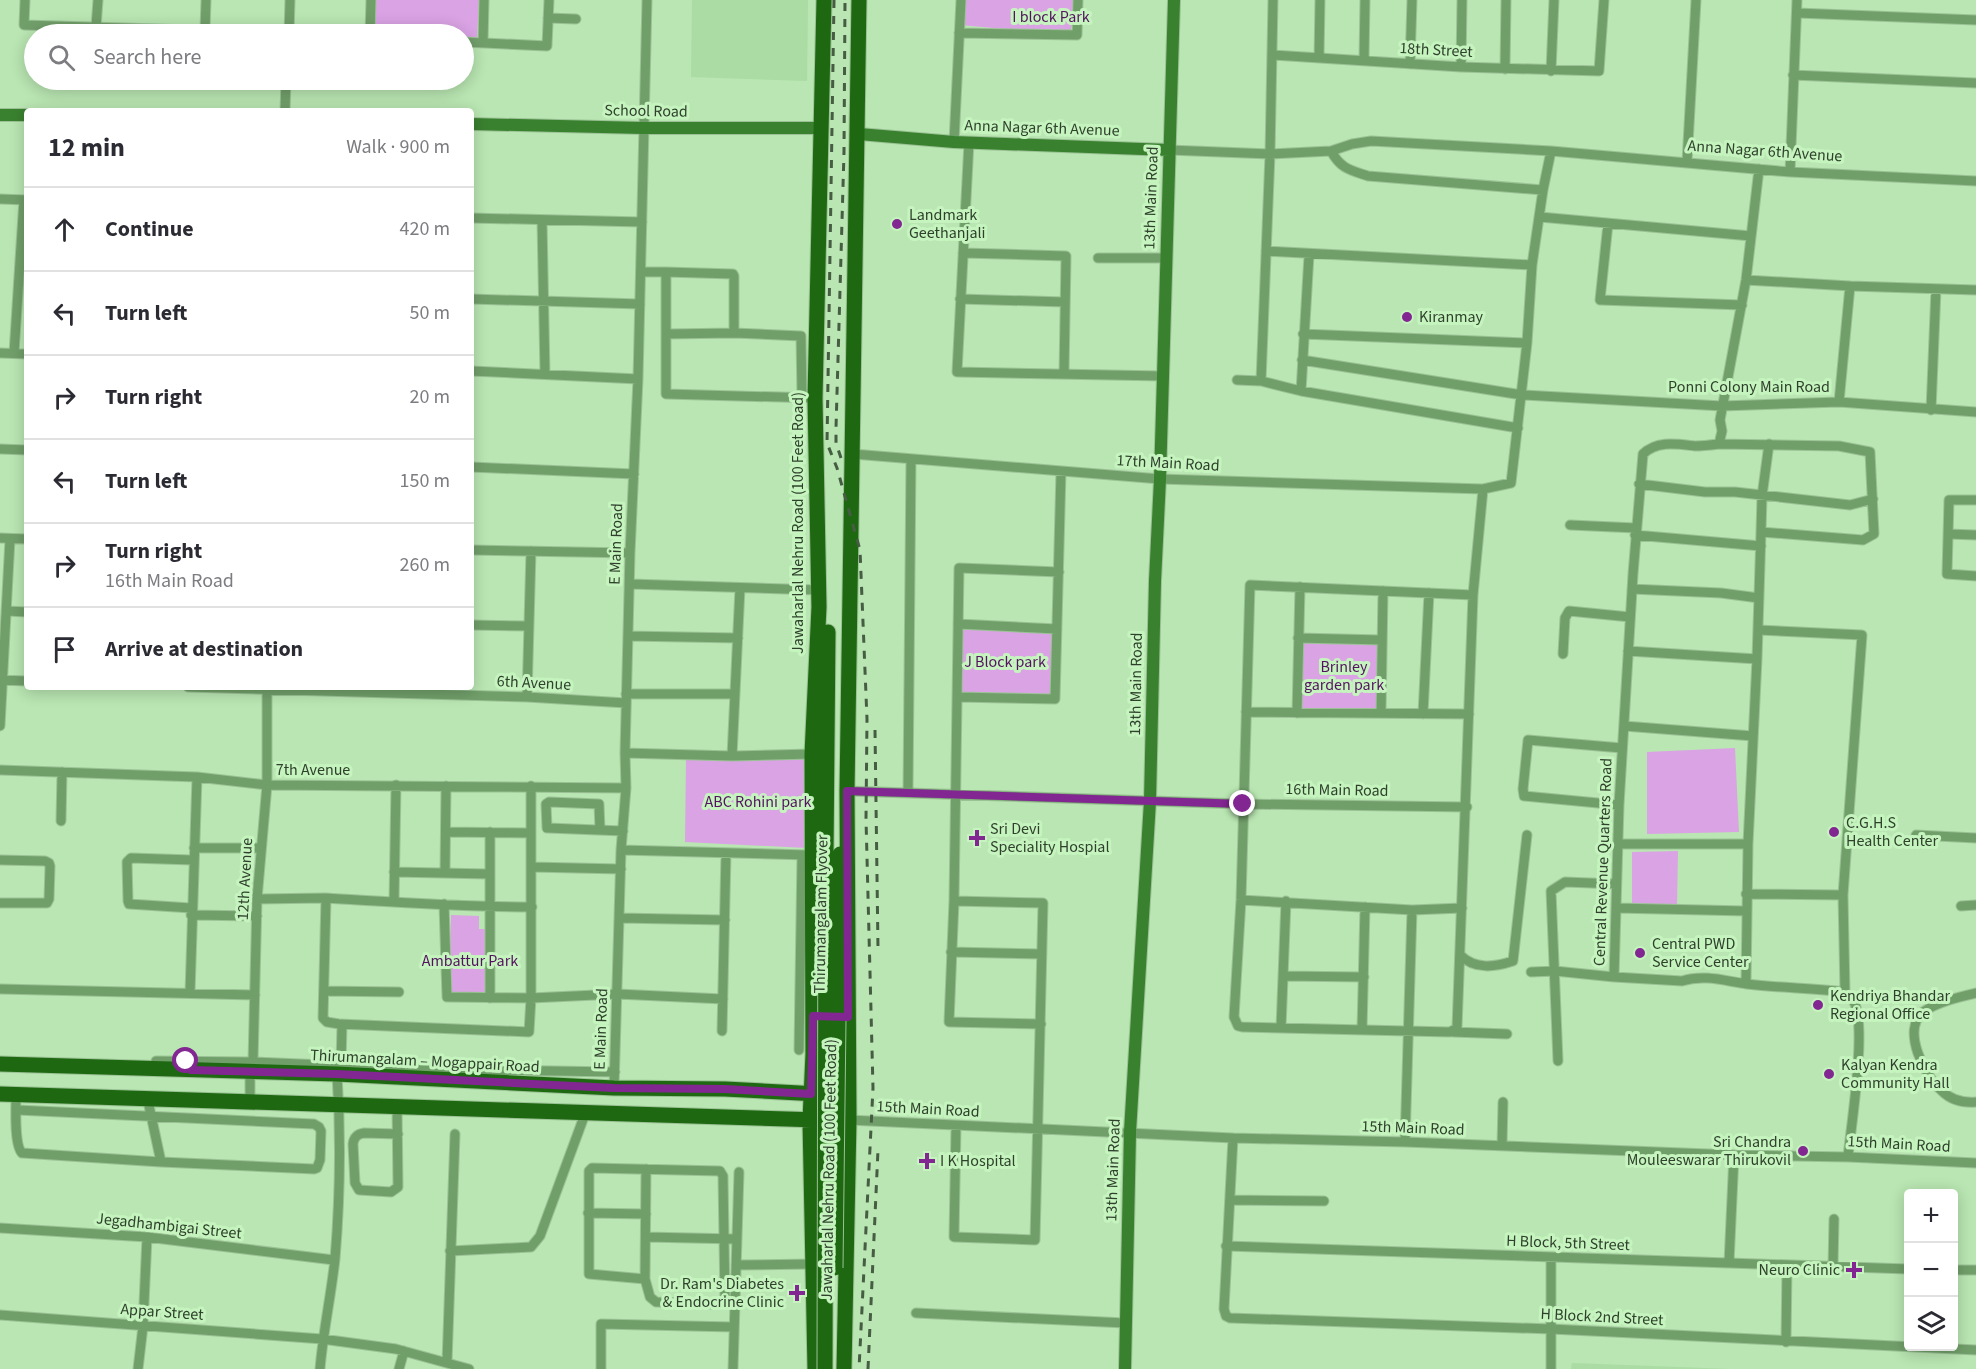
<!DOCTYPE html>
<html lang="en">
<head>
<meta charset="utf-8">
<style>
	body { margin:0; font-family:"Source Sans 3",sans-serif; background:#f2f2f3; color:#2b2b33 }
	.controls { position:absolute; right:18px; bottom:18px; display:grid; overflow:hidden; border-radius:6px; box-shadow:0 3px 15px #0003 }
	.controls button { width:54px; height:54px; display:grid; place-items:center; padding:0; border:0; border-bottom:2px solid #e1e1e2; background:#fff; color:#2b2b33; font:30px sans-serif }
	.stop { position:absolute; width:18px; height:18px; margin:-14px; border:4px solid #822692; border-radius:50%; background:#fff }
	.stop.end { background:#822692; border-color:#fff; box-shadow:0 2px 6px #0008 }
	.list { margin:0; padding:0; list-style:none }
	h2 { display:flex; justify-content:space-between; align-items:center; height:78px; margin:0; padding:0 24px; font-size:26px }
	h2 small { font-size:20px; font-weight:400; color:#7c7c81 }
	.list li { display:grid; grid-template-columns:39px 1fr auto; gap:18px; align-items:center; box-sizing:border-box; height:84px; padding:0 24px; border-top:2px solid #e1e1e2 }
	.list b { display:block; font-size:22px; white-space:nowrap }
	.list p { margin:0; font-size:20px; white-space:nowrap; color:#7c7c81 }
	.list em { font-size:20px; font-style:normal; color:#7c7c81 }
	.icon { flex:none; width:33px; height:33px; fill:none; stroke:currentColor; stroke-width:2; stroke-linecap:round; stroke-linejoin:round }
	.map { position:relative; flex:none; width:1976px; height:1369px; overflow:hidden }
	.search { position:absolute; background:#fff; box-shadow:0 3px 15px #0003; left:24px; top:24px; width:450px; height:66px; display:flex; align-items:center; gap:15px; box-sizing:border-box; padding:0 21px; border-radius:33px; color:#7c7c81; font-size:22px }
	.panel { position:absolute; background:#fff; box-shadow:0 3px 15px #0003; left:24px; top:108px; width:450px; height:582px; border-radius:6px }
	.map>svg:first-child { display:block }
</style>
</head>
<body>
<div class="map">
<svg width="1976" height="1369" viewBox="0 0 1976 1369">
	<rect width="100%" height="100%" fill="#b9e6b2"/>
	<path fill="#aadca3" d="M692 0H808L807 81 691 77Z
		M1572 1363 1731 1369H1571Z"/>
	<path fill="#daa3e4" d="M375 0H479L477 39 464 38V34L373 32Z
		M961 0H1076L1070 35 960 25Z
		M958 624 1057 629 1055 699 957 697Z
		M1298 638 1382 640 1381 713H1297Z
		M1735 748 1739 832 1647 834V752Z
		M686 759H806L807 848 685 842Z
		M1678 851 1677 906 1632 905V852Z
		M451 915 479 916V929H492L490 993H449Z"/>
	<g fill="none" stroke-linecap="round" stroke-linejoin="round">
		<defs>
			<path id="street" d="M25 0 24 25 326 34
				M1273 0 1270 154 1261 381 1301 391 1518 428
				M1797 13 1976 20
				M548 18 576 19
				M96 27 98 0
				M205 30 206 0
				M959 33 1077 35 1078 0
				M289 34 290 0
				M370 34 371 0
				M464 42 547 46 549 0
				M483 43 484 0
				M1273 55 1461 67 1599 71 1604 0
				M1319 58 1320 0
				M1364 60 1365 0
				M1410 64 1412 0
				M1461 67 1462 0
				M1505 69 1506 0
				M1551 71 1554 0
				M1793 75 1976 83
				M285 111 286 80
				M954 142 961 0
				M969 142 957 372 1163 376
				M1169 150 1270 154 1331 151C1341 169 1350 170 1368 176L1543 190 1551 151 1790 172 1976 181
				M1331 151 1352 144 1371 141 1551 151
				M1687 162 1696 0
				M1759 169 1746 280 1720 420 1722 431 1719 444C1711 445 1703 446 1695 446 1677 444 1657 440 1643 454L1633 574 1619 805 1614 977 1682 981C1704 974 1725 981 1747 984 1779 988 1812 988 1845 992 1847 995 1852 999 1854 1002 1867 1027 1851 1126 1848 1157
				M1790 172 1797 0
				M0 199 27 200
				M1540 217 1751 236
				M471 218 642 222
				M542 220 545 374
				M1608 224 1600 300 1742 305
				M1266 251 1532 265
				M963 253 1066 256 1064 374
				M1098 258H1166
				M641 272H666V394L815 398
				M666 272 733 274 734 276V333L801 336 802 398
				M1746 280 1850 286 1976 290
				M471 299 640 304
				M960 299 1065 302
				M666 334 734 333
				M1303 334 1527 343
				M0 353 27 354
				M14 353 24 200
				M1302 360 1522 395 1722 406 1839 402 1976 412
				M471 371 638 379
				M1237 380 1261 381
				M1301 391 1309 255
				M1839 402 1850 286
				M1931 410 1936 289
				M1719 444 1839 446 1870 452 1874 534 1863 540 1761 532 1757 659
				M0 449 27 450
				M853 454 1160 479 1483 489
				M471 467 634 474
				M1639 484 1705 492H1735L1850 505 1873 499
				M1976 500H1949L1947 574 1976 576
				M1570 525 1636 528
				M1761 532 1762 496 1769 444
				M1948 534 1976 535
				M1635 535 1761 546
				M0 538 27 539
				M471 550 630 553
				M630 584 818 590
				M1632 589 1721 593 1759 598
				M1473 595 1250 585 1241 900 1234 1017 1238 1026 1242 1027 1450 1032 1457 1028 1473 595 1483 489 1511 483 1527 343 1532 265 1543 190
				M7 611 27 612
				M958 624 1057 629
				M471 625 528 626
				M1758 630 1862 635 1843 895
				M628 636 738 638
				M1298 638 1382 640
				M1628 651 1757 659 1748 844 1746 984
				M1563 654 1565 618 1569 611 1630 617
				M0 680 27 681
				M188 687 527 697 626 703
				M626 694H735
				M527 697 531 551
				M957 697 1055 699 1061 472
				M1246 712 1469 714
				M1297 713 1300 587
				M1381 713 1383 591
				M1423 714 1429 593
				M0 726 10 539
				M1624 726 1753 736
				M625 753 732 756 812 754
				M732 756 740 588
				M0 770 197 777 267 785 626 788
				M531 786V998L617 994 723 999
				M847 791 1243 804 1467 807
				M908 793 911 459
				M1619 805 1524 796 1523 789 1528 740 1622 748
				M61 821 62 772
				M600 830 599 804 549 802 546 804 547 828H548L623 831
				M446 832 531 833
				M490 832V998
				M1916 835 1976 838
				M1617 844H1748
				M194 848H260
				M621 850 808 855
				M0 860 45 861 49 863 50 866 49 899 47 903H0
				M531 867 621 869
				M394 872 489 874
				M445 873 446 786
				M1746 894 1843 895 1845 992
				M257 899 326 898
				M1241 900 1412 910 1462 908
				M954 901 1043 903 1035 1240 954 1237 956 1126
				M394 902 396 785
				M444 904 447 997 531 998 529 1032 339 1024 327 1022 323 1018 326 898C395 902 463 907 532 907
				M1961 906 1976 905
				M191 908 129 904 128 901 127 862 131 858 193 860
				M1616 908 1746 911
				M191 915 257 916
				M619 918 725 920
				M951 952 1042 954
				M1460 955C1475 970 1495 967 1513 961L1527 835
				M1531 972 1555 971 1614 977
				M1284 976 1364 977
				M0 989 255 995
				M324 991 399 992
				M190 993 197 777
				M1976 993C1959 997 1937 1002 1923 1012 1901 1030 1925 1077 1942 1091 1951 1100 1963 1103 1976 1102
				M1041 1024 949 1022 954 901 959 568 1059 572
				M1281 1028 1286 901
				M1362 1030 1365 907
				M722 1031 726 853
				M1453 1032 1507 1034
				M799 1050 802 855
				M156 1061 253 1062 419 1069 615 1072
				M1558 1061 1551 891 1565 882 1616 884
				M341 1065 342 1024
				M614 1088 621 850 626 788 625 753 630 553 638 379 647 0
				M16 1095C16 1108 14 1145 22 1153L161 1162 314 1169 317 1168 320 1160 321 1131 319 1127 314 1124 17 1110
				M148 1101 161 1162
				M250 1104V1072L253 1062 257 899 267 785V687
				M397 1107 398 1187 391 1192 359 1190 355 1183 353 1144C354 1137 357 1134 364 1133L398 1134
				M849 1120 1233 1138 1405 1142 1734 1155 1848 1157 1976 1163
				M1233 1138 1224 1309 1226 1316 1230 1318 1551 1329 1976 1350
				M1405 1142 1412 910
				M1502 1146 1503 1102
				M592 1168 720 1171 723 1176 725 1301 721 1303 712 1304 656 1302 650 1297 645 1279 589 1274V1171Z
				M1230 1200 1324 1201
				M588 1213 646 1214
				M0 1228 147 1237 334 1260
				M646 1237 736 1239
				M1226 1246 1908 1269
				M450 1251 531 1247 540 1236 585 1114
				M1729 1263 1734 1155
				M736 1265 814 1264
				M1833 1267 1834 1219
				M1954 1270H1976
				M645 1279 646 1169
				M916 1313 1125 1323
				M0 1315 322 1339 396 1349 469 1369
				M1786 1342 1787 1266
				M447 1363 455 1134
				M138 1369 143 1326 147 1237
				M320 1369C323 1332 331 1296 335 1259 340 1199 341 1135 337 1074
				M399 1369 404 1351
				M601 1369V1324L734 1327
				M733 1369 739 1172
				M1551 1369V1258"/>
			<path id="secondary" d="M0 115H27
				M471 124 643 128H820
				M859 134 954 142 1169 150
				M1125 1369 1130 1132 1150 801 1155 581 1160 479 1174 0"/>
			<path id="primary" d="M826 853 828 632
				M0 1064 337 1074 614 1088 725 1089 818 1094
				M0 1094 819 1120
				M815 1369 810 1120 813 1054 812 754 819 607 815 398 824 0
				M844 1369 849 1120 847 791 859 0"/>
		</defs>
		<use href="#street" stroke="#9bc295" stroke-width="11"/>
		<use href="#secondary" stroke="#9bc295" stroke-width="14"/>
		<use href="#primary" stroke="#9bc295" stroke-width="17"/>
		<use href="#street" stroke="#719f6a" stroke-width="9"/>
		<use href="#secondary" stroke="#39812f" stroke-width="12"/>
		<use href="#primary" stroke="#1e6811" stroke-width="15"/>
		<path stroke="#465d43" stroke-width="3" stroke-dasharray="8 8" stroke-linecap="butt" d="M834 0 827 443 837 468 860 550 867 719 866 819 873 1088 859 1369
			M841 458 836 443V428L844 152 845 0
			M875 730 878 949
			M868 1369 878 1150"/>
		<defs>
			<path id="primary-bridge" d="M835 1268 840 854
				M825 1369 826 853"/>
		</defs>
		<use href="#primary-bridge" stroke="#9bc295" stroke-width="17" stroke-linecap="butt"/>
		<use href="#primary-bridge" stroke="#1e6811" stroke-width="15"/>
	</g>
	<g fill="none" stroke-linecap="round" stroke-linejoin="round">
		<path stroke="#822692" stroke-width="8" d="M186 1061H191V1070L337 1074 614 1088 725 1089 811 1094 813 1016 848 1017 847 791 1243 804"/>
	</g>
	<g fill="#822692" stroke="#c6f4bf" stroke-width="2">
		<circle cx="897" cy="224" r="6"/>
		<circle cx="1407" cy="317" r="6"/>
		<circle cx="1834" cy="832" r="6"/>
		<path d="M974 829h6v6h6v6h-6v6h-6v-6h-6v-6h6z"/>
		<circle cx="1640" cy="953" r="6"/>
		<circle cx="1818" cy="1005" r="6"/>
		<circle cx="1829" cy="1074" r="6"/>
		<circle cx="1803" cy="1151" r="6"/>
		<path d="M924 1152h6v6h6v6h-6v6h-6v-6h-6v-6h6z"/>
		<path d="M1851 1261h6v6h6v6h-6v6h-6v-6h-6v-6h6z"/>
		<path d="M794 1284h6v6h6v6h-6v6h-6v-6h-6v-6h6z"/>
	</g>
	<g text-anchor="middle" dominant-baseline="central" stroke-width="6" stroke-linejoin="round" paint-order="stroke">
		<g font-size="16" fill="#551261" stroke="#c6f4bf">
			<text x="1051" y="17">I block Park</text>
			<text x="1005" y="662">J Block park</text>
			<text x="1344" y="667">Brinley<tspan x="1344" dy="18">garden park</tspan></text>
			<text x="758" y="802">ABC Rohini park</text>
			<text x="470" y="961">Ambattur Park</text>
		</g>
		<g font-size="16" fill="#2f412c" stroke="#c6f4bf">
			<text transform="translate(1436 50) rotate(3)">18th Street</text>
			<text transform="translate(646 111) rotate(1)">School Road</text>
			<text transform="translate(1042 128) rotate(2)">Anna Nagar 6th Avenue</text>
			<text transform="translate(1765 151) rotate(4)">Anna Nagar 6th Avenue</text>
			<text transform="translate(1151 198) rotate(-88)">13th Main Road</text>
			<text x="1749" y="387">Ponni Colony Main Road</text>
			<text transform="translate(1168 463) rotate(3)">17th Main Road</text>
			<text transform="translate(798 523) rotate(-90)">Jawaharlal Nehru Road (100 Feet Road)</text>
			<text transform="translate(616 544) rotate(-88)">E Main Road</text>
			<text transform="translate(534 683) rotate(3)">6th Avenue</text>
			<text transform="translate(1136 684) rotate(-89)">13th Main Road</text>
			<text x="313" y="770">7th Avenue</text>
			<text transform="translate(1337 790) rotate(1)">16th Main Road</text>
			<text transform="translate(1603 862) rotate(-88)">Central Revenue Quarters Road</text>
			<text transform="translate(245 879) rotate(-87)">12th Avenue</text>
			<text transform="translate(821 914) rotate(-89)">Thirumangalam Flyover</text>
			<text transform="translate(601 1029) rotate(-88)">E Main Road</text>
			<text transform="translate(425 1061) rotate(3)">Thirumangalam – Mogappair Road</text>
			<text transform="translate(928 1109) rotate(3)">15th Main Road</text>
			<text transform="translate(1413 1128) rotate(2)">15th Main Road</text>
			<text transform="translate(1899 1144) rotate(3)">15th Main Road</text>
			<text transform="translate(829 1170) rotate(-89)">Jawaharlal Nehru Road (100 Feet Road)</text>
			<text transform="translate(1113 1170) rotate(-88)">13th Main Road</text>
			<text transform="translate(169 1226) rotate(6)">Jegadhambigai Street</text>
			<text transform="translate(1568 1243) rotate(2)">H Block, 5th Street</text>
			<text transform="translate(162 1312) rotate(4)">Appar Street</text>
			<text transform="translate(1602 1317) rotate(3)">H Block 2nd Street</text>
		</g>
		<g font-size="16" fill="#2f412c" stroke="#c6f4bf" text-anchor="start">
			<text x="909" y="215">Landmark<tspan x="909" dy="18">Geethanjali</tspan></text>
			<text x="1419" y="317">Kiranmay</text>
			<text x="1846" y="823">C.G.H.S<tspan x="1846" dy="18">Health Center</tspan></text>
			<text x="990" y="829">Sri Devi<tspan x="990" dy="18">Speciality Hospial</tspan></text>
			<text x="1652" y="944">Central PWD<tspan x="1652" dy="18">Service Center</tspan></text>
			<text x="1830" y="996">Kendriya Bhandar<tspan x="1830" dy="18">Regional Office</tspan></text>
			<text x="1841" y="1065">Kalyan Kendra<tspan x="1841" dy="18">Community Hall</tspan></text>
			<text x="1791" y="1142" text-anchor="end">Sri Chandra<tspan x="1791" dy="18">Mouleeswarar Thirukovil</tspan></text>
			<text x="940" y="1161">I K Hospital</text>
			<text x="1840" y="1270" text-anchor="end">Neuro Clinic</text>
			<text x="784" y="1284" text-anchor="end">Dr. Ram's Diabetes<tspan x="784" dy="18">&amp; Endocrine Clinic</tspan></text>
		</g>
	</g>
</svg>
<div class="controls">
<button>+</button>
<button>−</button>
<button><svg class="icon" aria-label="layers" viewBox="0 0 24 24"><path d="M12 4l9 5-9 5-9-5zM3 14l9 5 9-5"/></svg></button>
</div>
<div class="stop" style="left:186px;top:1061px"></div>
<div class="stop end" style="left:1243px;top:804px"></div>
<div class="search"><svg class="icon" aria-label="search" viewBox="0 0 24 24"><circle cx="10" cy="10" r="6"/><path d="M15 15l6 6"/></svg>Search here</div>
<section class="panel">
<h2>12 min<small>Walk · 900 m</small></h2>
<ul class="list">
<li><svg class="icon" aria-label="ahead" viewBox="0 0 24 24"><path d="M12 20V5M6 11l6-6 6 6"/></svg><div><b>Continue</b></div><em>420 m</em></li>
<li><svg class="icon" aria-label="left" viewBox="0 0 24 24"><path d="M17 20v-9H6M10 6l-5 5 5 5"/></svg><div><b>Turn left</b></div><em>50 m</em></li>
<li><svg class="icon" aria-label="right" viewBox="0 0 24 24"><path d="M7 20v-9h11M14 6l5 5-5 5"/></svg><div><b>Turn right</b></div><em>20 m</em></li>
<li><svg class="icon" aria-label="left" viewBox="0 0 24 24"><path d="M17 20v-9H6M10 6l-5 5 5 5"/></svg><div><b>Turn left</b></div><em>150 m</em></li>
<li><svg class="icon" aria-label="right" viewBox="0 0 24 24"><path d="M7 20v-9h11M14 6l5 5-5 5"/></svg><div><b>Turn right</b><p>16th Main Road</p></div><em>260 m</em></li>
<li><svg class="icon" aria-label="arrive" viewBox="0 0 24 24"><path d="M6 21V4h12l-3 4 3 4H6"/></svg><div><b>Arrive at destination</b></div></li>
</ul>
</section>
</div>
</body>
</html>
